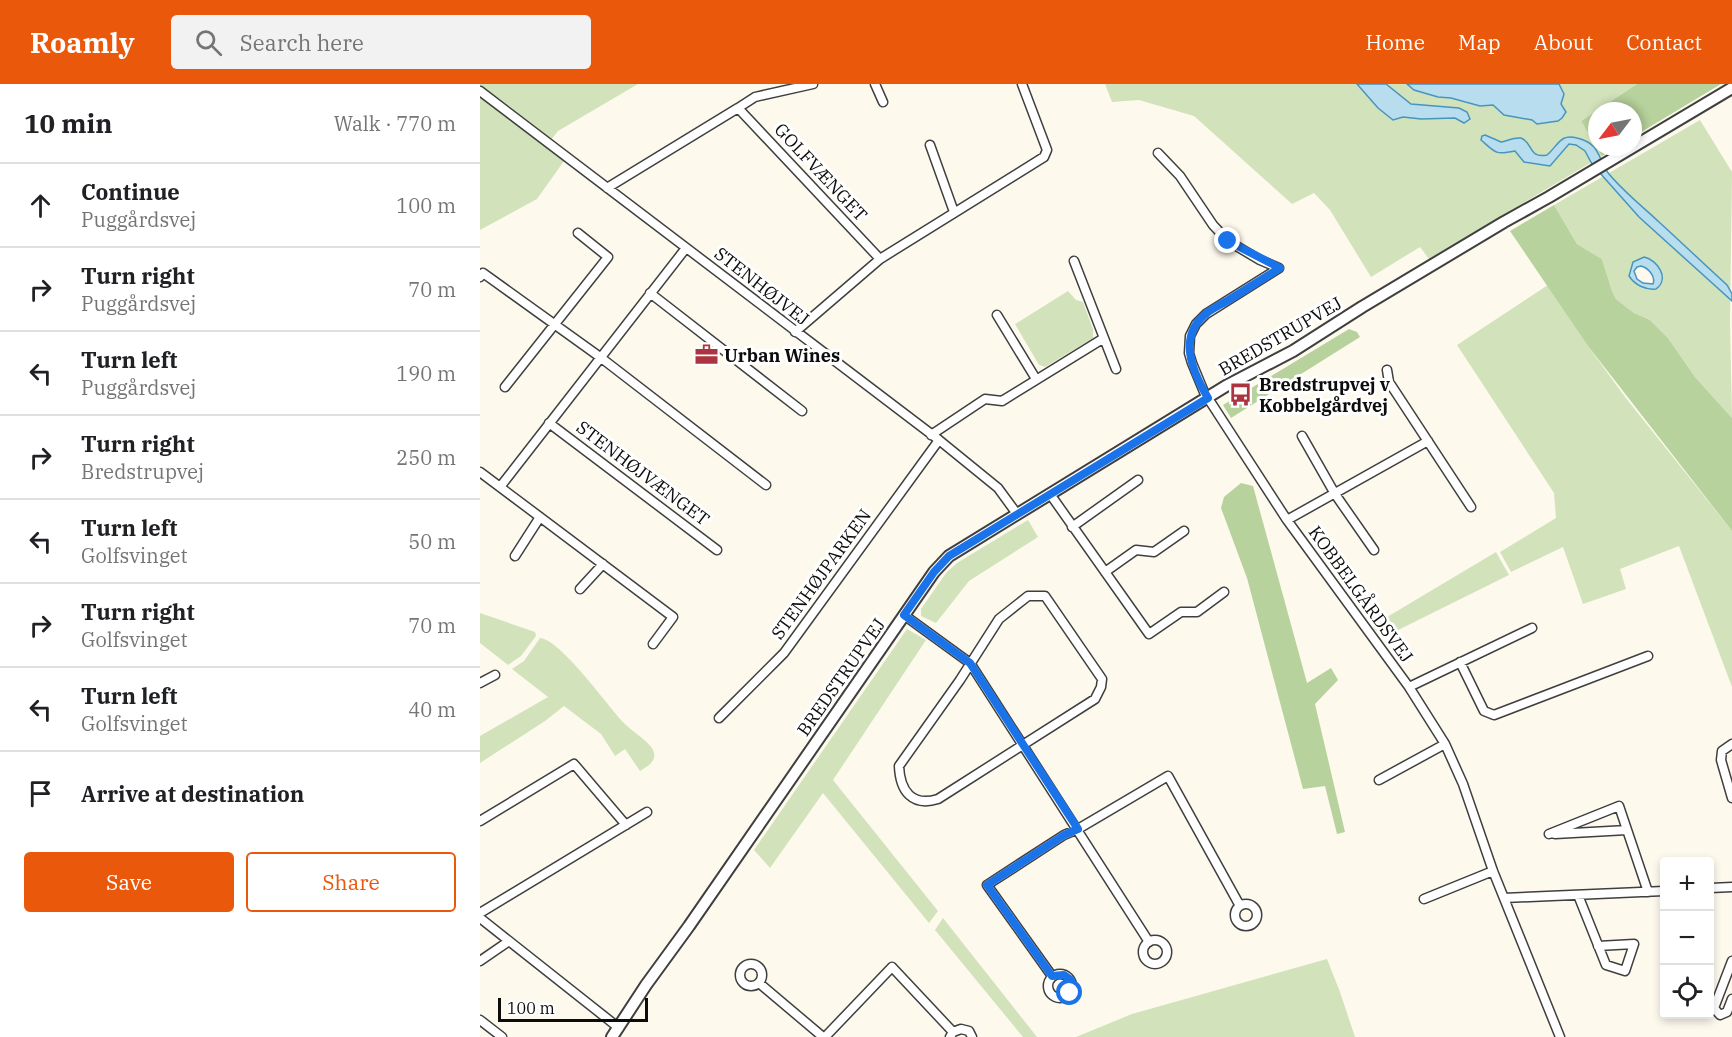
<!DOCTYPE html>
<html lang="en">
<head>
<meta charset="utf-8">
<style>
	body { margin:0; font-family:"IBM Plex Serif",serif; background:#f2f2f2; color:#202124 }
	.controls { position:absolute; right:18px; bottom:18px; display:grid; overflow:hidden; border-radius:6px; box-shadow:0 3px 9px #0003 }
	.controls button { width:54px; height:54px; display:grid; place-items:center; padding:0; border:0; border-bottom:2px solid #e0e0e0; background:#fff; color:#202124; font:30px sans-serif }
	.compass { position:absolute; left:1108px; top:18px; width:54px; height:54px; border-radius:50%; background:#fff; box-shadow:0 3px 9px #0003; rotate:238deg }
	.scale { position:absolute; left:18px; bottom:15px; width:150px; box-sizing:border-box; padding-left:6px; border:3px solid #0c0c0c; border-top:0; font-size:16px; line-height:21px; white-space:nowrap; color:#0c0c0c; -webkit-text-stroke:4px #fff; paint-order:stroke }
	.stop { position:absolute; width:18px; height:18px; margin:-14px; border:4px solid #1a73e8; border-radius:50%; background:#fff }
	.stop.end { background:#1a73e8; border-color:#fff; box-shadow:0 2px 6px #0008 }
	.list { margin:0; padding:0; list-style:none }
	h2 { display:flex; justify-content:space-between; align-items:center; height:78px; margin:0; padding:0 24px; font-size:26px }
	h2 small { font-size:20px; font-weight:400; color:#757577 }
	.list li { display:grid; grid-template-columns:39px 1fr auto; gap:18px; align-items:center; box-sizing:border-box; height:84px; padding:0 24px; border-top:2px solid #e0e0e0 }
	.list b { display:block; font-size:22px; white-space:nowrap }
	.list p { margin:0; font-size:20px; white-space:nowrap; color:#757577 }
	.list em { font-size:20px; font-style:normal; color:#757577 }
	.actions { display:flex; gap:12px; padding:18px 24px }
	.actions a { flex:1; padding:14px 0; border:2px solid #ea580c; border-radius:6px; text-align:center; font-size:21px; color:#ea580c }
	.actions .main { background:#ea580c; color:#fff }
	.icon { flex:none; width:33px; height:33px; fill:none; stroke:currentColor; stroke-width:2; stroke-linecap:round; stroke-linejoin:round }
	.map { position:relative; flex:none; width:1252px; height:953px; overflow:hidden }
	header { display:flex; align-items:center; gap:36px; box-sizing:border-box; height:84px; padding:0 30px; background:#ea580c; color:#fff }
	header strong { font-size:28px }
	nav { display:flex; gap:33px; margin-inline-start:auto; font-size:21px }
	.search { width:420px; height:54px; background:#f2f2f2; display:flex; align-items:center; gap:15px; box-sizing:border-box; padding:0 21px; border-radius:6px; color:#757577; font-size:22px }
	main { display:flex }
	aside { flex:1; background:#fff }
	.map>svg:first-child { display:block }
</style>
</head>
<body>
<header>
<strong>Roamly</strong>
<div class="search"><svg class="icon" aria-label="search" viewBox="0 0 24 24"><circle cx="10" cy="10" r="6"/><path d="M15 15l6 6"/></svg>Search here</div>
<nav><a>Home</a><a>Map</a><a>About</a><a>Contact</a></nav>
</header>
<main>
<aside>
<h2>10 min<small>Walk · 770 m</small></h2>
<ul class="list">
<li><svg class="icon" aria-label="ahead" viewBox="0 0 24 24"><path d="M12 20V5M6 11l6-6 6 6"/></svg><div><b>Continue</b><p>Puggårdsvej</p></div><em>100 m</em></li>
<li><svg class="icon" aria-label="right" viewBox="0 0 24 24"><path d="M7 20v-9h11M14 6l5 5-5 5"/></svg><div><b>Turn right</b><p>Puggårdsvej</p></div><em>70 m</em></li>
<li><svg class="icon" aria-label="left" viewBox="0 0 24 24"><path d="M17 20v-9H6M10 6l-5 5 5 5"/></svg><div><b>Turn left</b><p>Puggårdsvej</p></div><em>190 m</em></li>
<li><svg class="icon" aria-label="right" viewBox="0 0 24 24"><path d="M7 20v-9h11M14 6l5 5-5 5"/></svg><div><b>Turn right</b><p>Bredstrupvej</p></div><em>250 m</em></li>
<li><svg class="icon" aria-label="left" viewBox="0 0 24 24"><path d="M17 20v-9H6M10 6l-5 5 5 5"/></svg><div><b>Turn left</b><p>Golfsvinget</p></div><em>50 m</em></li>
<li><svg class="icon" aria-label="right" viewBox="0 0 24 24"><path d="M7 20v-9h11M14 6l5 5-5 5"/></svg><div><b>Turn right</b><p>Golfsvinget</p></div><em>70 m</em></li>
<li><svg class="icon" aria-label="left" viewBox="0 0 24 24"><path d="M17 20v-9H6M10 6l-5 5 5 5"/></svg><div><b>Turn left</b><p>Golfsvinget</p></div><em>40 m</em></li>
<li><svg class="icon" aria-label="arrive" viewBox="0 0 24 24"><path d="M6 21V4h12l-3 4 3 4H6"/></svg><div><b>Arrive at destination</b></div></li>
</ul>
<div class="actions"><a class="main">Save</a><a>Share</a></div>
</aside>
<div class="map">
<svg width="1252" height="953" viewBox="0 0 1252 953">
	<rect width="100%" height="100%" fill="#fdf9ed"/>
	<path fill="#d2e3bb" fill-rule="evenodd" d="M0 0H158L78 47 66 62 84 77 57 115 0 146Z
		M625 0H1157L1101 37 1122 72 949 175 940 163 891 193 850 126 834 109 812 120 714 32 659 16 632 18Z
		M1220 36 1252 88 1250 237 1252 334 1215 293 1188 254 1170 236 1154 229 1136 215 1132 207 1122 175 1097 160 1074 121ZM1164 173 1180 201 1163 203 1149 191Z
		M1068 201 1108 262 1145 313 1252 447V603L1199 462 1140 485 1146 505 1103 520 1083 463 1031 488 1020 468 1076 434 1074 409 977 261Z
		M588 207 596 216 603 218 613 245V254L565 283 559 281 535 240Z
		M548 436 558 453 489 497 456 539 441 532V525L466 489 477 479Z
		M1016 468 1029 491 902 554 892 542Z
		M0 529 55 548 56 552 41 572 28 581 0 559Z
		M427 545 446 556 353 696 458 827 449 839 343 709 290 784 274 766Z
		M60 554C80 555 128 622 143 638 150 646 170 658 173 666 178 677 168 682 160 687L145 665 135 672 121 650 84 622 65 637 0 679V652L68 613 32 585 44 577Z
		M463 834 557 953H543L455 846Z
		M847 875 860 908 875 953H596L652 930Z"/>
	<path fill="#b7d29c" d="M1157 0H1241L1153 53V27H1117V63H1137L1122 72 1101 37Z
		M1074 121 1097 160 1122 175 1132 207 1136 215 1154 229 1170 236 1188 254 1215 293 1252 334V447L1108 262 1030 147Z
		M869 245 877 248 880 253 751 334 743 321Z
		M761 399 773 402 827 599 851 584 858 596 835 620 865 748 857 750 845 702 823 705 767 494 741 424 744 413Z"/>
	<path fill="#b7ddef" stroke="#4795be" stroke-width="1.5" fill-rule="evenodd" d="M877 0H906L931 20 979 24 987 28 990 35 984 39 975 34 941 35 923 33 913 36 898 24Z
		M927 0H1079L1084 10 1081 20 1086 28 1082 34 1078 37 1057 40 1052 36 1024 31 1013 21 1000 22 971 14 958 13 934 6Z
		M1005 51 1021 58C1027 57 1034 53 1041 54 1053 58 1048 75 1067 71 1078 62 1080 49 1097 54 1122 60 1117 75 1129 90 1144 108 1162 122 1179 138 1202 159 1224 180 1247 201L1252 210V217L1159 133 1112 80 1105 67 1096 61 1089 60 1070 82 1044 78 1035 67C1015 71 1016 69 1001 56L1002 52Z
		M1164 173C1178 176 1190 195 1176 205 1165 206 1155 201 1149 192L1153 178ZM1161 182C1168 184 1176 192 1173 200L1163 199 1157 195 1154 187 1157 183Z"/>
	<g fill="none" stroke-linecap="round" stroke-linejoin="round">
		<defs>
			<path id="minor" d="M395 0 403 18
				M0 7 459 356 518 404 537 430
				M258 24 275 13 333 0
				M450 61 474 128
				M678 69 700 92 733 141 748 157 780 176 799 184 726 230 716 240 710 252 709 269 712 279 724 308 807 436 929 603 965 660 983 700 1013 787 1080 953
				M127 104 258 24 400 175
				M594 177 636 285
				M0 193 3 189 120 273 286 401
				M170 209 322 327
				M517 231 556 295
				M315 248 400 175 564 73 567 66 542 0
				M907 286 909 298 991 423
				M25 303 128 173 98 149
				M69 339 237 466
				M451 351 505 315 522 317 624 254
				M822 352 855 410 894 466
				M0 388 20 403
				M570 410 669 550 701 528H717L744 508
				M807 436 948 357
				M592 443 658 396
				M35 472 60 433
				M625 488 656 466 674 468 704 447
				M100 505 123 480
				M548 512H565L622 595 621 603 615 615 458 715C432 723 420 707 419 682L480 596 519 535Z
				M424 531 490 579 669 858
				M173 560 193 533 20 403 206 164
				M980 578 1004 627 1014 631 1168 572
				M0 599 15 591
				M929 603 1052 544
				M239 634 304 569 459 356
				M1252 660 1242 667 1241 676 1252 714
				M899 696 965 660
				M0 737 94 680 146 741
				M1069 750 1139 722 1168 808
				M1075 750 1147 746
				M1230 804 1252 803
				M1098 811 1126 881 1145 887 1154 860 1118 862
				M1024 814 1184 807
				M944 815 1013 787
				M755 831a11 11 0 1 1 22 0a11 11 0 1 1-22 0Z
				M0 829 167 728
				M0 834 139 944
				M663 868a12 12 0 1 1 24 0a12 12 0 1 1-24 0Z
				M0 877 29 857
				M1252 877 1234 924 1240 931 1247 928 1252 915
				M260 891a11 11 0 1 1 22 0a11 11 0 1 1-22 0Z
				M568 902a12 12 0 1 1 24 0a12 12 0 1 1-24 0Z
				M572 892 507 801 584 751 598 745 688 692 760 822
				M279 899 343 953
				M0 936 22 953
				M345 953 412 883 473 948
				M470 953 473 948 481 945 489 947 492 953"/>
			<path id="tertiary" d="M132 953 166 901 209 842 454 488 469 472 746 302 813 267 882 223 1024 138 1069 113 1252 4"/>
		</defs>
		<use href="#minor" stroke="#3f3f3f" stroke-width="11"/>
		<use href="#tertiary" stroke="#3f3f3f" stroke-width="14"/>
		<use href="#minor" stroke="#fff" stroke-width="8"/>
		<use href="#tertiary" stroke="#fff" stroke-width="10"/>
	</g>
	<g fill="none" stroke-linecap="round" stroke-linejoin="round">
		<path stroke="#1a73e8" stroke-width="8" d="M590 909 591 896 584 891 572 892 507 801 584 751 598 745 490 579 424 531 454 488 469 472 728 314C712 287 697 252 727 229 733 224 740 221 747 217 765 206 782 195 800 184L748 157"/>
	</g>
	<defs>
		<symbol id="office-bare" viewBox="-9 -9 18 18"><path d="M-6-3h4V-5.5h4V-3h4V5H-6ZM-1-4.5V-3h2v-1.5ZM-6 0V1H6V0Z" fill="#ac3440" stroke="#fff" stroke-width="2.5" paint-order="stroke"/></symbol>
		<symbol id="bus-bare" viewBox="-9 -9 18 18"><path d="M-5-6H5V4H4V6H2V4H-2V6H-4V4H-5ZM-3.5-4V0h7V-4ZM-3.5 1.2v1.5H-2V1.2ZM2 1.2v1.5H3.5V1.2Z" fill="#ac3440" stroke="#fff" stroke-width="2.5" paint-order="stroke"/></symbol>
	</defs>
	<g fill-rule="evenodd">
		<use href="#office-bare" x="210" y="254" width="33" height="33"/>
		<use href="#bus-bare" x="744" y="294" width="33" height="33"/>
	</g>
	<g text-anchor="middle" dominant-baseline="central" stroke-width="6" stroke-linejoin="round" paint-order="stroke">
		<g font-size="18" fill="#0c0c0c" stroke="#fff">
			<text transform="translate(341 88) rotate(47)">GOLFVÆNGET</text>
			<text transform="translate(282 202) rotate(38)">STENHØJVEJ</text>
			<text transform="translate(800 252) rotate(-30)">BREDSTRUPVEJ</text>
			<text transform="translate(163 389) rotate(37)">STENHØJVÆNGET</text>
			<text transform="translate(341 490) rotate(-54)">STENHØJPARKEN</text>
			<text transform="translate(881 510) rotate(54)">KOBBELGÅRDSVEJ</text>
			<text transform="translate(361 593) rotate(-55)">BREDSTRUPVEJ</text>
		</g>
		<g font-size="18" font-weight="bold" fill="#0c0c0c" stroke="#fff" text-anchor="start">
			<text x="244" y="271">Urban Wines</text>
			<text x="779" y="300">Bredstrupvej v<tspan x="779" dy="21">Kobbelgårdvej</tspan></text>
		</g>
	</g>
</svg>
<div class="controls">
<button>+</button>
<button>−</button>
<button><svg class="icon" aria-label="locate" viewBox="0 0 24 24"><circle cx="12" cy="12" r="6"/><path d="M12 2v4M12 18v4M2 12h4M18 12h4"/></svg></button>
</div>
<svg class="compass" viewBox="-18 -18 36 36"><path d="M0-13l5 13h-10z" fill="#e53935"/><path d="M0 13l5-13h-10z" fill="#757577"/></svg>
<div class="scale">100 m</div>
<div class="stop" style="left:590px;top:909px"></div>
<div class="stop end" style="left:748px;top:157px"></div>
</div>
</main>
</body>
</html>
